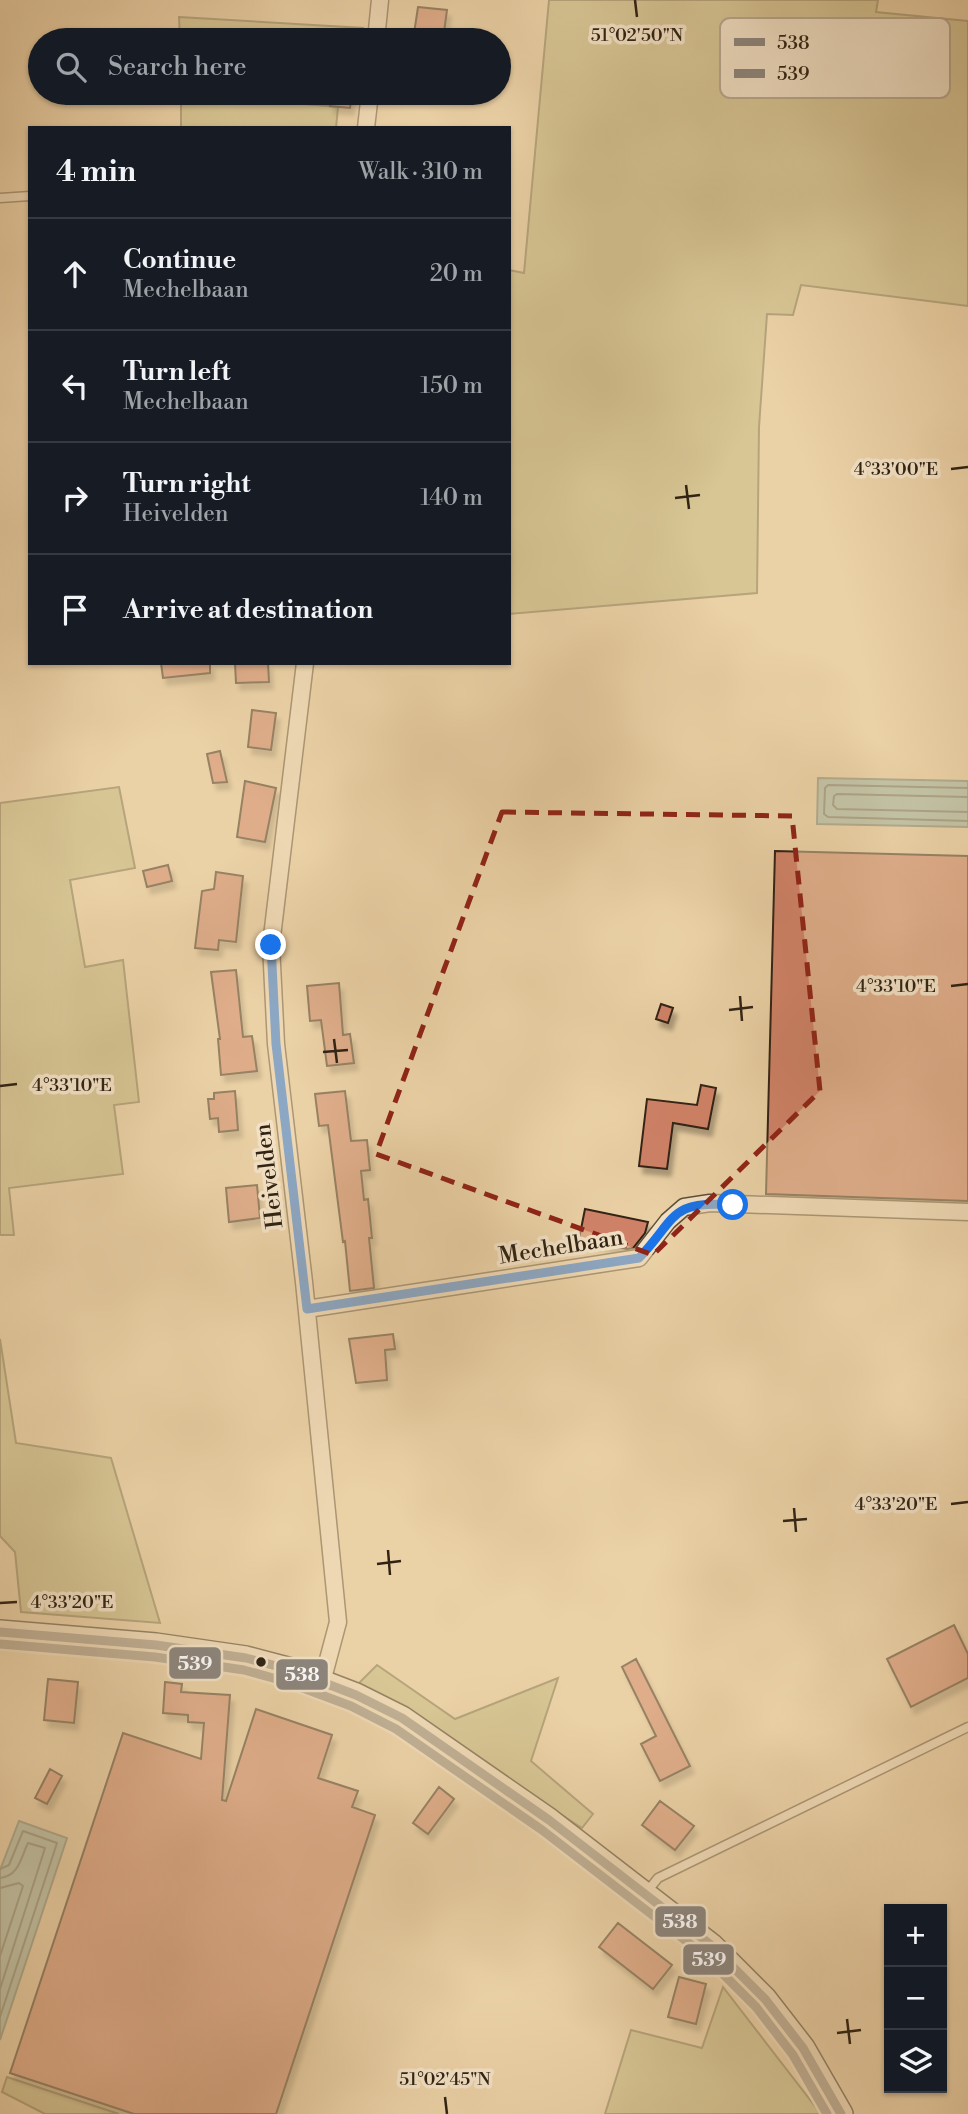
<!DOCTYPE html>
<html lang="en">
<head>
<meta charset="utf-8">
<style>
	body { margin:0; font-family:"Libre Bodoni",serif; background:#242831; color:#f1f3f6 }
	.controls { position:absolute; right:21px; bottom:21px; display:grid; overflow:hidden; border-radius:0px; box-shadow:0 2px 5px #0004 }
	.controls button { width:63px; height:63px; display:grid; place-items:center; padding:0; border:0; border-bottom:2px solid #363941; background:#171b24; color:#f1f3f6; font:35px sans-serif }
	.stop { position:absolute; width:21px; height:21px; margin:-16px; border:5px solid #1a73e8; border-radius:50%; background:#fff }
	.stop.end { background:#1a73e8; border-color:#fff; box-shadow:0 2px 7px #0008 }
	.list { margin:0; padding:0; list-style:none }
	h2 { display:flex; justify-content:space-between; align-items:center; height:91px; margin:0; padding:0 28px; font-size:30px }
	h2 small { font-size:23px; font-weight:400; color:#9ea1a6 }
	.list li { display:grid; grid-template-columns:46px 1fr auto; gap:21px; align-items:center; box-sizing:border-box; height:112px; padding:0 28px; border-top:2px solid #363941 }
	.list b { display:block; font-size:26px; white-space:nowrap }
	.list p { margin:0; font-size:23px; white-space:nowrap; color:#9ea1a6 }
	.list em { font-size:23px; font-style:normal; color:#9ea1a6 }
	.icon { flex:none; width:38px; height:38px; fill:none; stroke:currentColor; stroke-width:2; stroke-linecap:round; stroke-linejoin:round }
	.map { position:relative; flex:none; width:968px; height:2114px; overflow:hidden }
	.search { position:absolute; background:#171b24; box-shadow:0 2px 5px #0004; left:28px; top:28px; width:483px; height:77px; display:flex; align-items:center; gap:18px; box-sizing:border-box; padding:0 24px; border-radius:38px; color:#9ea1a6; font-size:26px }
	.panel { position:absolute; background:#171b24; box-shadow:0 2px 5px #0004; left:28px; top:126px; width:483px; height:539px; border-radius:0px }
	.map>svg:first-child { display:block }
</style>
</head>
<body>
<div class="map">
<svg width="968" height="2114" viewBox="0 0 968 2114">
	<defs>
		<filter id="shadow"><feDropShadow dx="4" dy="7" stdDeviation="2" flood-color="#0004"/></filter>
	</defs>
	<rect width="100%" height="100%" fill="#ebd1a6"/>
	<filter id="stains"><feTurbulence type="fractalNoise" baseFrequency=".00286" numOctaves="4"/><feColorMatrix values="0 0 0 0 .2 0 0 0 0 .09 0 0 0 0 .02 0 0 0 .5 -.17"/></filter>
	<radialGradient id="worn" r=".72"><stop offset=".6" stop-color="#630" stop-opacity="0"/><stop offset="1" stop-color="#630" stop-opacity=".3"/></radialGradient>
	<path fill="#c0b981" stroke="#786e4a" stroke-width="2" d="M549 0H878L876 12 968 21V306L801 285 793 315 767 314 759 427 757 593 509 614V270L524 273Z
		M179 17 363 28 359 40H180Z
		M181 93H307L306 104 338 107 336 128H181Z
		M119 787 135 868 70 880 85 967 123 960 139 1102 114 1105 123 1174 9 1188 14 1235H0V803Z
		M0 1339 16 1443 111 1458 160 1623 21 1612 15 1552 0 1536Z
		M377 1665 455 1719 558 1678 531 1761 593 1814 582 1828 358 1684Z
		M723 1987 821 2114H605L631 2030 702 2048Z
		M7 2077 119 2114H45L2 2092Z"/>
	<path fill="#98b7ab" stroke="#6e7c6f" stroke-width="2" d="M818 778 968 781V827L817 824Z
		M19 1821 67 1838 0 2040V1870Z"/>
	<g fill="none" stroke-linecap="round" stroke-linejoin="round">
		<path stroke="#646d60" stroke-width="2" d="M968 788 828 785 825 788 824 814 828 817 968 821
			M968 797 837 794 834 796 833 805 837 809 968 812
			M0 1869 9 1865 23 1831 57 1843 0 2017
			M0 1878C19 1876 21 1857 28 1843L45 1848 0 1989
			M0 1888 19 1883 23 1886 0 1956"/>
	</g>
	<path fill="#d08268" stroke="#302314" stroke-width="2" filter="url(#shadow)" d="M418 7 447 10 443 40H413Z
		M331 93H352L350 108 330 106Z
		M161 663H210V673L163 678Z
		M235 663H268L269 682 236 683Z
		M252 710 276 713 271 750 248 747Z
		M220 751 227 782 213 783 207 754Z
		M245 781 276 788 265 842 237 837Z
		M775 851 968 856V1201L766 1194Z
		M168 865 172 881 147 887 143 871Z
		M216 872 243 876 236 942 219 940 218 950 195 948 202 891 214 889Z
		M236 970 243 1037 252 1036 257 1071 221 1075 218 1039H220L211 972Z
		M339 983 343 1035 350 1034 354 1063 327 1066 321 1020 310 1021 307 986Z
		M661 1004 673 1008 668 1023 656 1019Z
		M701 1085 716 1088 708 1129 673 1123 667 1169 639 1166 647 1099 697 1105Z
		M235 1091 238 1130 219 1132 218 1118 210 1119 208 1099H214V1093Z
		M345 1091 351 1141 367 1140 370 1170 361 1171 364 1200 368 1199 372 1238H369L374 1288 350 1291 345 1241 343 1242 328 1125 319 1126 315 1094Z
		M257 1185 260 1218 229 1222 226 1188Z
		M585 1209 648 1222 645 1233 633 1248 627 1249 579 1239Z
		M393 1334 395 1349 385 1350 387 1380 356 1383 349 1339Z
		M954 1625 968 1654V1678L911 1707 887 1659Z
		M636 1659 690 1766 660 1781 641 1744 656 1736 622 1667Z
		M48 1679 78 1682 74 1723 44 1720Z
		M165 1682 182 1684 181 1692 230 1695 222 1800 226 1801 256 1709 332 1735 318 1778 358 1791 352 1807 375 1815 276 2114H134L10 2073 123 1733 201 1759 204 1723 188 1722V1715L163 1713Z
		M50 1769 62 1776 47 1804 35 1798Z
		M439 1787 454 1799 428 1834 413 1823Z
		M660 1801 694 1826 675 1850 642 1825Z
		M618 1923 672 1965 653 1989 599 1947Z
		M679 1977 706 1984 696 2024 668 2017Z"/>
	<g fill="none" stroke-linecap="round" stroke-linejoin="round">
		<defs>
			<path id="lane" d="M0 198 30 196
				M646 1893 658 1878 968 1727"/>
			<path id="street" d="M376 40 380 0
				M366 128 370 93
				M305 663 271 945 276 1044 304 1282 338 1622 322 1682
				M307 1309 639 1258 668 1221 684 1207 710 1203 968 1212"/>
			<path id="secondary" d="M0 1632 156 1645 246 1658 288 1669 356 1695 402 1718 549 1820 711 1945 765 1999 803 2048 841 2114"/>
		</defs>
		<use href="#lane" stroke="#5f4e38" stroke-width="11"/>
		<use href="#street" stroke="#5f4e38" stroke-width="19"/>
		<use href="#secondary" stroke="#302314" stroke-width="26"/>
		<use href="#lane" stroke="#f2e1c5" stroke-width="8"/>
		<use href="#street" stroke="#f2e1c5" stroke-width="16"/>
		<use href="#secondary" stroke="#f2e1c5" stroke-width="23"/>
		<defs>
			<path id="bus-1" d="M0 1632 156 1645 246 1658 288 1669 356 1695 402 1718 549 1820 711 1945 765 1999 803 2048 841 2114"/>
			<path id="bus-2" d="M0 1644 155 1657 244 1670 284 1681 351 1706 396 1729 542 1830 703 1954 756 2007 793 2055 827 2114"/>
		</defs>
		<use href="#bus-1" stroke="#f2e1c5" stroke-width="14"/>
		<use href="#bus-2" stroke="#f2e1c5" stroke-width="14"/>
		<use href="#bus-1" stroke="#8d867e" stroke-width="9"/>
		<use href="#bus-2" stroke="#8d867e" stroke-width="9"/>
	</g>
	<g fill="none" stroke-linecap="round" stroke-linejoin="round">
		<path stroke="#1a73e8" stroke-width="9" d="M271 945 276 1044 307 1309 639 1258C677 1218 669 1200 733 1205"/>
	</g>
	<path d="M0 0H968V2114H0ZM502 812 792 816 820 1091 653 1255 376 1154Z" fill="#ebd1a6" fill-opacity=".55" fill-rule="evenodd"/>
	<path fill="none" stroke="#8f2418" stroke-width="5" stroke-dasharray="14 9" stroke-linejoin="round" d="M502 812 792 816 820 1091 653 1255 376 1154Z"/>
	<path fill="none" stroke="#302314" stroke-width="2.5" d="M635 0 637 17M951 469 968 467M686 485 689 509M675 498 700 495M951 986 968 984M740 996 742 1021M729 1010 753 1007M334 1039 337 1063M323 1052 348 1050M0 1086 17 1084M951 1504 968 1502M794 1508 796 1532M783 1521 807 1519M388 1550 390 1575M377 1564 401 1561M0 1603 17 1602M847 2019 850 2044M837 2033 861 2030M445 2097 447 2114"/>
	<circle fill="#302314" stroke="#f2e1c5" stroke-width="2.5" cx="261" cy="1662" r="6"/>
	<g text-anchor="middle" dominant-baseline="central" stroke-width="7" stroke-linejoin="round" paint-order="stroke">
		<g font-size="23" fill="#302314" stroke="#f2e1c5">
			<text transform="translate(269 1176) rotate(-97)">Heivelden</text>
			<text transform="translate(561 1247) rotate(-9)">Mechelbaan</text>
		</g>
	</g>
	<rect x="720" y="18" width="230" height="80" rx="10" fill="#f2e1c5" stroke="#b8a890" stroke-width="2"/>
	<rect x="734" y="38" width="31" height="8" fill="#8d867e"/>
	<rect x="734" y="69" width="31" height="9" fill="#8d867e"/>
	<g font-size="19" fill="#302314">
		<text x="777" y="49">538</text>
		<text x="777" y="80">539</text>
	</g>
	<g font-size="18" text-anchor="middle" fill="#302314" stroke="#f2e1c5" stroke-width="7" stroke-linejoin="round" paint-order="stroke">
		<text x="637" y="41">51°02'50"N</text>
		<text x="896" y="475">4°33'00"E</text>
		<text x="896" y="992">4°33'10"E</text>
		<text x="72" y="1091">4°33'10"E</text>
		<text x="896" y="1510">4°33'20"E</text>
		<text x="72" y="1608">4°33'20"E</text>
		<text x="445" y="2085">51°02'45"N</text>
	</g>
	<g stroke="#f2e1c5" stroke-width="2.5">
		<rect x="168" y="1646" width="54" height="34" rx="7" fill="#8d867e"/>
		<rect x="275" y="1658" width="54" height="33" rx="7" fill="#8d867e"/>
		<rect x="654" y="1905" width="53" height="33" rx="7" fill="#8d867e"/>
		<rect x="682" y="1943" width="53" height="33" rx="7" fill="#8d867e"/>
	</g>
	<g font-size="19" text-anchor="middle" font-weight="bold" fill="#fff">
		<text x="195" y="1670">539</text>
		<text x="302" y="1681">538</text>
		<text x="680" y="1928">538</text>
		<text x="709" y="1966">539</text>
	</g>
	<rect width="100%" height="100%" filter="url(#stains)"/>
	<rect width="100%" height="100%" fill="url(#worn)"/>
</svg>
<div class="controls">
<button>+</button>
<button>−</button>
<button><svg class="icon" aria-label="layers" viewBox="0 0 24 24"><path d="M12 4l9 5-9 5-9-5zM3 14l9 5 9-5"/></svg></button>
</div>
<div class="stop" style="left:733px;top:1205px"></div>
<div class="stop end" style="left:271px;top:945px"></div>
<div class="search"><svg class="icon" aria-label="search" viewBox="0 0 24 24"><circle cx="10" cy="10" r="6"/><path d="M15 15l6 6"/></svg>Search here</div>
<section class="panel">
<h2>4 min<small>Walk · 310 m</small></h2>
<ul class="list">
<li><svg class="icon" aria-label="ahead" viewBox="0 0 24 24"><path d="M12 20V5M6 11l6-6 6 6"/></svg><div><b>Continue</b><p>Mechelbaan</p></div><em>20 m</em></li>
<li><svg class="icon" aria-label="left" viewBox="0 0 24 24"><path d="M17 20v-9H6M10 6l-5 5 5 5"/></svg><div><b>Turn left</b><p>Mechelbaan</p></div><em>150 m</em></li>
<li><svg class="icon" aria-label="right" viewBox="0 0 24 24"><path d="M7 20v-9h11M14 6l5 5-5 5"/></svg><div><b>Turn right</b><p>Heivelden</p></div><em>140 m</em></li>
<li><svg class="icon" aria-label="arrive" viewBox="0 0 24 24"><path d="M6 21V4h12l-3 4 3 4H6"/></svg><div><b>Arrive at destination</b></div></li>
</ul>
</section>
</div>
</body>
</html>
